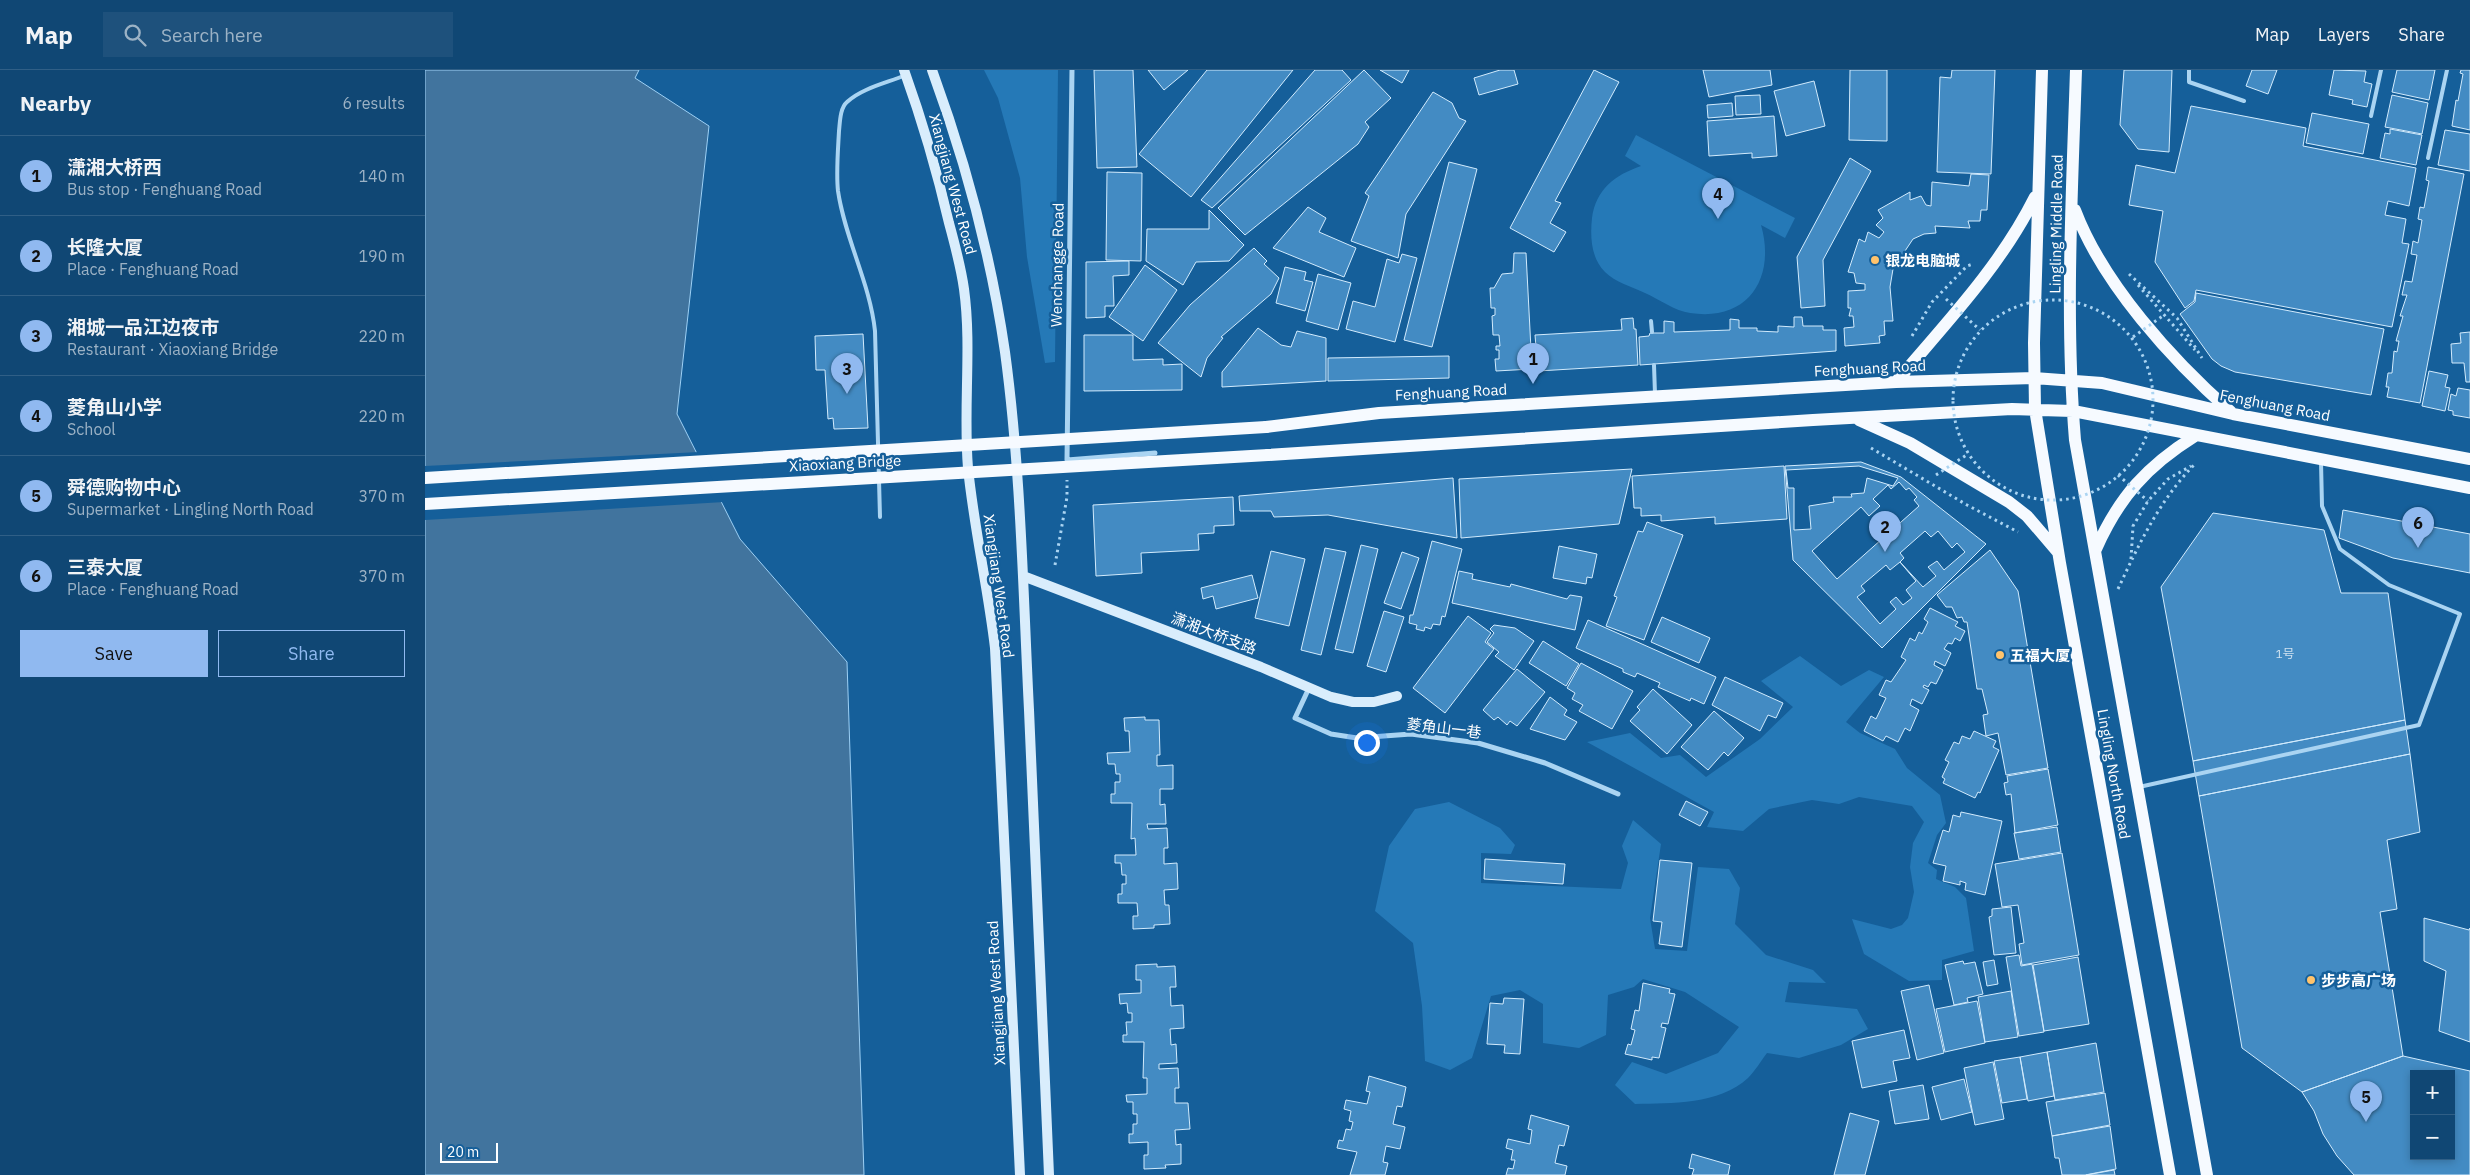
<!DOCTYPE html>
<html lang="en">
<head>
<meta charset="utf-8">
<style>
	body { margin:0; font-family:"IBM Plex Sans","Noto Sans SC",sans-serif; background:#1e517c; color:#f1f3f6 }
	.controls { position:absolute; right:15px; bottom:15px; display:grid; overflow:hidden; border-radius:0px; box-shadow:0 2px 8px #0003 }
	.controls button { width:45px; height:45px; display:grid; place-items:center; padding:0; border:0; border-bottom:1px solid #305f86; background:#104774; color:#f1f3f6; font:25px sans-serif }
	.scale { position:absolute; left:15px; bottom:12px; width:58px; box-sizing:border-box; padding-left:5px; border:2px solid #fff; border-top:0; font-size:14px; line-height:18px; white-space:nowrap; color:#fff; -webkit-text-stroke:4px #155f9a; paint-order:stroke }
	.you { position:absolute; left:941px; top:672px; width:18px; height:18px; margin:-12px; border:4px solid #fff; border-radius:50%; background:#1a73e8; box-shadow:0 0 0 8px #1a73e833 }
	.badge { display:grid; place-items:center; width:32px; height:32px; border-radius:50%; background:#90b9f0; color:#111; font-size:16px; font-weight:700 }
	.pin { position:absolute; translate:-50% -41px; filter:drop-shadow(0 1px 2px #0008) }
	.pin::after { content:''; position:absolute; top:26px; width:18px; height:15px; background:inherit; clip-path:polygon(0 0,100% 0,50% 100%) }
	.list { margin:0; padding:0; list-style:none }
	h2 { display:flex; justify-content:space-between; align-items:center; height:65px; margin:0; padding:0 20px; font-size:21px }
	h2 small { font-size:16px; font-weight:400; color:#9cb2c5 }
	.list li { display:grid; grid-template-columns:32px 1fr auto; gap:15px; align-items:center; box-sizing:border-box; height:80px; padding:0 20px; border-top:1px solid #305f86 }
	.list b { display:block; font-size:19px; white-space:nowrap }
	.list p { margin:0; font-size:16px; white-space:nowrap; color:#9cb2c5 }
	.list em { font-size:16px; font-style:normal; color:#9cb2c5 }
	.actions { display:flex; gap:10px; padding:15px 20px }
	.actions a { flex:1; padding:11px 0; border:1px solid #90b9f0; border-radius:0px; text-align:center; font-size:18px; color:#90b9f0 }
	.actions .main { background:#90b9f0; color:#111 }
	.icon { flex:none; width:28px; height:28px; fill:none; stroke:currentColor; stroke-width:2; stroke-linecap:round; stroke-linejoin:round }
	.map { position:relative; flex:none; width:2045px; height:1105px; overflow:hidden }
	header { display:flex; align-items:center; gap:30px; box-sizing:border-box; height:70px; padding:0 25px; background:#104774; border-bottom:1px solid #305f86 }
	header strong { font-size:24px }
	nav { display:flex; gap:28px; margin-inline-start:auto; font-size:18px }
	.search { width:350px; height:45px; background:#1e517c; display:flex; align-items:center; gap:12px; box-sizing:border-box; padding:0 18px; border-radius:0px; color:#9cb2c5; font-size:19px }
	main { display:flex }
	aside { flex:1; background:#104774 }
	.map>svg:first-child { display:block }
</style>
</head>
<body>
<header>
<strong>Map</strong>
<div class="search"><svg class="icon" aria-label="search" viewBox="0 0 24 24"><circle cx="10" cy="10" r="6"/><path d="M15 15l6 6"/></svg>Search here</div>
<nav><a>Map</a><a>Layers</a><a>Share</a></nav>
</header>
<main>
<aside>
<h2>Nearby<small>6 results</small></h2>
<ul class="list">
<li><span class="badge">1</span><div><b>潇湘大桥西</b><p>Bus stop · Fenghuang Road</p></div><em>140 m</em></li>
<li><span class="badge">2</span><div><b>长隆大厦</b><p>Place · Fenghuang Road</p></div><em>190 m</em></li>
<li><span class="badge">3</span><div><b>湘城一品江边夜市</b><p>Restaurant · Xiaoxiang Bridge</p></div><em>220 m</em></li>
<li><span class="badge">4</span><div><b>菱角山小学</b><p>School</p></div><em>220 m</em></li>
<li><span class="badge">5</span><div><b>舜德购物中心</b><p>Supermarket · Lingling North Road</p></div><em>370 m</em></li>
<li><span class="badge">6</span><div><b>三泰大厦</b><p>Place · Fenghuang Road</p></div><em>370 m</em></li>
</ul>
<div class="actions"><a class="main">Save</a><a>Share</a></div>
</aside>
<div class="map">
<svg width="2045" height="1105" viewBox="0 0 2045 1105">
	<rect width="100%" height="100%" fill="#155f9a"/>
	<path fill="#2579b7" d="M559 0H633L630 292 620 293 602 187 595 108 573 28Z
		M1211 65 1370 148 1360 168 1336 155C1351 207 1324 252 1265 243 1250 241 1234 229 1220 223 1207 217 1190 212 1180 202 1166 188 1165 167 1167 148 1171 119 1190 105 1216 96L1200 86Z
		M1375 586 1416 616 1444 600 1459 607 1421 652 1435 663 1470 679 1482 698 1515 725 1521 753 1512 765 1503 793 1512 800 1511 809 1530 817 1541 828 1549 881 1517 890V910L1484 911 1439 884 1427 849 1466 859 1477 855 1483 848 1489 822 1485 797 1488 773 1499 752 1487 736 1434 727 1414 734 1387 730 1344 739 1318 761 1282 757 1289 742 1162 672 1205 663 1236 688 1255 685 1281 707 1335 669 1368 637 1336 611Z
		M1024 732 1075 758 1090 775 1086 784 1056 783V813L1196 819 1203 793 1197 776 1208 750 1236 774 1225 848 1230 879 1262 881 1273 797 1304 799 1315 818 1310 854 1341 885 1388 900 1401 913 1364 912 1360 932 1432 939 1443 959 1416 975 1374 988 1342 983C1336 991 1330 1001 1323 1008 1294 1035 1246 1033 1210 1034L1190 1015 1207 992 1241 1004 1293 983 1314 957 1260 922 1218 909 1209 917 1183 925 1181 965 1154 978 1118 973V934L1095 920 1066 926 1047 988 1025 1000 1000 991 997 936 988 873 950 841 964 776 990 739Z"/>
	<path fill="#41749e" stroke="#9dd0f5" d="M0 0H214L210 8 284 56 252 344 315 469 422 592 439 1105H0Z"/>
	<path fill="#155f9a" d="M274 382 299 432 0 450V396Z"/>
	<path fill="#438bc3" stroke="#d2ebfd" fill-rule="evenodd" d="M669 0H708L712 97 672 98Z
		M723 0H763L739 20Z
		M782 0H868L766 127 714 84Z
		M890 0H917L926 10 787 138 776 130Z
		M939 0 966 28 940 52 944 57 933 74 820 165 793 138Z
		M955 0H984L977 13Z
		M1075 0H1089L1093 14 1054 25 1049 8Z
		M1169 0 1194 12 1130 131 1136 133 1125 153 1141 162 1129 182 1085 158Z
		M1278 0H1345L1347 15 1284 27Z
		M1425 0H1462V71L1424 70Z
		M1527 0H1570L1566 104 1512 102 1515 7 1526 8Z
		M1699 0H1747L1744 82 1713 79 1695 55Z
		M1827 0H1852L1843 24 1821 16Z
		M1909 0 1941 1 1939 12 1947 14 1942 37 1927 34 1928 30 1904 25Z
		M1972 0H2010L2004 30 1967 22Z
		M2036 0H2045V60L2027 56 2031 30 2033 31 2038 4 2035 3Z
		M1389 11 1400 56 1361 66 1349 21Z
		M1008 22 1027 33 1034 48 1041 51 981 144 973 188 926 171 944 126 940 123Z
		M1335 25 1336 44 1311 45 1310 26Z
		M1967 25 2003 33 1997 64 1960 57Z
		M1307 33 1308 46 1283 48 1282 35Z
		M1766 36 1881 58 1878 76 1991 98 1984 136 1963 131 1960 145 1981 149 1977 173 1984 174 1967 257 1771 220 1769 231 1760 238 1730 192 1738 141 1704 135 1711 95 1750 103Z
		M1887 43 1944 54 1938 84 1881 73Z
		M1349 46 1352 86 1327 88V83L1284 86 1282 51Z
		M1965 59 1997 65 1991 95 1955 88 1960 63 1965 64Z
		M2020 60 2045 64V101L2013 95Z
		M1425 88 1446 101 1398 190 1400 236 1376 238 1372 187Z
		M1024 92 1052 99 1007 277 979 270Z
		M2003 97 2039 104 1995 333 1962 327 1964 317H1961L1963 303H1967L1969 281 1972 282 1974 271H1971L1978 246H1975L1982 225H1977L1980 211 1987 212 1992 185 1986 184 1988 171 1993 173 1997 150 1993 149 1995 137 1999 138 2004 111 2001 110Z
		M682 102 717 103 716 191 681 190Z
		M1546 104 1564 105 1562 140H1556L1555 151H1543L1545 158 1510 156 1511 163 1499 164 1488 169 1468 199 1465 217 1468 251H1459L1460 265 1454 266 1455 273 1420 276 1419 258 1429 257 1428 246H1424L1426 238H1423V221L1440 220V214L1431 213 1429 203 1423 202 1434 169 1440 172 1443 162 1454 168 1459 162 1451 155 1458 148 1453 140 1485 122V130L1496 126 1501 135 1506 136 1507 112 1544 116Z
		M883 137 901 148 894 162 931 178 919 207 848 178Z
		M784 140 819 175 804 191 771 192 758 215 721 191 722 159H784Z
		M829 178 842 191 839 194 854 208 846 224 796 267 798 268 782 288 776 307 733 273 765 235Z
		M1089 183H1101L1107 299 1071 301 1070 289H1074V280H1071V276H1075L1074 265H1068L1067 246 1070 245V238H1066L1065 218H1069L1077 204 1088 203Z
		M977 184 992 188 970 272 921 259 928 231 950 237 962 189 974 193Z
		M704 191V205L688 206 689 236H680V247L661 248V192Z
		M720 195 752 220 718 271 684 247Z
		M860 197 881 202 879 210 888 212 880 241 851 233Z
		M893 204 926 213 913 260 881 251Z
		M1771 223 1959 259 1946 325 1810 302 1796 296 1787 289 1755 244 1770 232Z
		M1369 247H1377L1378 256H1398V260H1411V281L1215 295 1214 267 1224 266 1225 263H1239V251L1249 252V262L1305 260V249L1314 250V258H1332V261L1353 262V256L1369 257Z
		M1208 248 1209 259H1211L1213 295 1113 301 1110 265 1197 260 1196 249Z
		M833 258 856 275 866 277 872 261 901 268V311L797 317V302Z
		M2045 262V312H2041L2039 293H2027L2026 274 2036 273 2035 263Z
		M438 264 443 358 409 359 408 348 403 349 400 300H391L390 266Z
		M659 265H708V290L738 289V295L757 294V320L659 321Z
		M1024 286V308L903 311V288Z
		M2004 301 2023 305 2020 317 2025 318 2020 341 1997 336Z
		M2033 318 2045 320V348L2028 345V341L2023 340 2026 324 2031 326Z
		M1436 392 1476 407 1561 474 1457 578 1368 490 1360 396Z
		M1359 396 1362 449 1290 454V447L1236 451V445L1216 446V438H1209L1207 406Z
		M1434 396 1473 408 1468 416 1442 408 1439 423 1426 424 1427 427H1408L1409 432 1384 436 1386 459 1369 460V418H1363L1361 400Z
		M1207 399 1194 454 1036 468 1034 409Z
		M1028 408 1032 468 903 445 849 447 846 441H815L814 426Z
		M1474 412 1481 420 1484 418 1492 427 1489 430 1494 436 1412 509 1387 481 1436 437 1444 446 1455 436 1448 429 1463 415 1466 419Z
		M808 427 809 455 789 456V463L773 464 774 480 716 483 717 503 671 506 668 435Z
		M1918 440 2045 464V503L1968 488 1914 468Z
		M1788 443 1899 460 1916 523H1963L1980 650 1768 691 1736 517Z
		M1222 452 1258 465 1219 570 1181 556 1192 527 1189 526 1213 461 1218 462Z
		M1500 461 1506 467 1513 461 1527 478 1532 473 1540 482 1519 500 1512 491 1503 497 1511 506 1498 517 1475 492 1479 488 1475 483Z
		M1007 471 1037 479 1020 547 1017 546 1015 555 1008 554 1006 559 1000 557 999 561 991 559 992 555 984 553 985 545H988Z
		M936 475 953 479 928 583 910 579Z
		M1134 476 1172 484 1167 508 1162 507 1161 514 1128 508Z
		M900 478 921 482 896 585 876 580Z
		M1565 480 1593 521 1623 698 1581 705 1573 663 1561 666 1558 645 1563 644 1557 619H1552L1542 552H1539L1537 547 1532 548 1527 537H1521L1512 525Z
		M846 481 880 489 864 556 830 548Z
		M977 482 994 488 976 539 959 533Z
		M1475 492 1491 511 1481 520 1487 528 1478 535 1471 527 1465 532 1471 539 1455 554 1432 527 1440 521 1436 516 1461 495 1465 500Z
		M1034 501 1048 504 1047 509 1085 517 1086 514 1142 529 1145 525 1157 527 1150 560 1027 533Z
		M827 505 833 528 791 539 788 526 778 529 776 518Z
		M1505 538 1533 552 1530 556 1540 561 1535 571 1530 568 1527 574 1523 573 1519 579 1526 583 1520 596 1510 591 1509 595 1518 600 1511 614 1506 612 1503 617 1499 615 1498 617 1504 620 1497 634 1487 629 1485 635 1494 640 1485 661 1480 658 1473 672 1461 666 1458 671 1439 661 1446 646 1451 649 1461 628 1454 625 1461 610 1466 612 1481 590 1476 587 1485 568 1490 571 1494 562 1497 564 1503 552 1499 549Z
		M959 541 979 547 961 602 942 596Z
		M1043 546 1066 563 1060 572 1069 579 1020 643 988 618Z
		M1237 547 1285 568 1274 593 1226 572Z
		M1163 550 1291 607 1279 634 1266 628 1265 631 1233 617 1235 613 1212 603 1210 607 1198 602V599L1151 578Z
		M1069 555 1090 558 1109 571 1089 600 1070 586 1074 582 1062 572 1069 563 1065 559Z
		M1118 571 1154 594 1141 616 1104 593Z
		M1156 593 1208 621 1187 659 1154 641 1158 635 1147 629 1150 623 1142 618Z
		M1092 599 1120 622 1092 656 1085 651 1082 655 1073 647 1069 650 1058 640Z
		M1300 607 1358 633 1351 648 1343 645 1335 661 1287 635Z
		M1228 619 1267 655 1242 684 1205 651 1215 640 1212 637Z
		M1125 627 1142 640 1139 645 1152 652 1140 670 1105 659Z
		M1289 641 1319 668 1303 686 1299 682 1283 700 1256 677Z
		M720 647V650H734L735 685H732V696L748 695V719H735V735L740 734 741 754H722L723 759 742 758 743 778H739V794L752 793 753 819 739 820 740 835H744L745 854 729 855V858L708 859V846H713L712 833H693V824H697V814H701V805H697L696 793H690V785H711L710 768 706 769 707 733H686V724H690V712H695V704H691L690 694H683L682 683 705 682 704 661H700L699 648Z
		M1980 650 1985 684 1774 726 1768 691Z
		M1549 661 1571 671 1568 677 1574 680 1555 723 1553 722 1550 728 1518 713 1520 709 1517 707 1524 692 1520 690 1529 672 1534 674 1537 666 1545 669Z
		M1985 684 1995 762 1962 770 1972 839 1955 842 1978 986 1877 1022 1817 978 1774 726Z
		M1623 699 1633 755 1590 763 1586 724 1581 725 1579 713 1583 712 1582 706Z
		M1261 731 1283 742 1275 756 1254 745Z
		M1536 742 1577 751 1560 825 1540 820 1541 813 1535 811V815L1518 811 1521 796 1508 793 1518 760 1524 762 1528 745 1535 747Z
		M1632 757 1636 782 1594 789 1589 763Z
		M1637 783 1654 885 1597 895 1594 874 1599 873 1593 835 1577 837 1570 794Z
		M1060 789 1140 794 1138 814 1059 809Z
		M1235 790 1267 793 1257 877 1234 874 1237 852 1228 851Z
		M1586 837 1591 883 1569 885 1564 847 1567 846V839Z
		M1999 848 2044 860 2045 858V972L2014 961 2021 901 1999 891Z
		M1594 885 1596 896 1607 894 1619 962 1594 966 1581 887Z
		M1653 887 1664 954 1619 961 1608 895Z
		M1569 890 1573 914 1562 916 1558 892Z
		M1538 891 1539 894 1550 892 1558 924 1542 928 1543 932 1529 935 1520 895Z
		M732 894V897L750 896 751 917H745L746 936 758 935 759 958 745 959 746 975 751 974 752 993 734 994V999L753 998 754 1018H750V1033H763L765 1059 750 1060 751 1075 756 1074V1094L740 1095 741 1098 719 1099V1085H723V1072L704 1073V1064H708V1054H712V1044H708V1032H702L701 1025 722 1024V1008H718L719 972H698V965H702L701 952H707V943H703L702 933 695 934 694 924 716 923V910H711V895Z
		M1218 913 1245 919 1244 923 1250 924 1243 954 1237 953 1236 957 1241 958 1234 988 1227 987V990L1200 984 1203 974 1206 975 1210 960 1206 959 1210 940 1214 941Z
		M1504 915 1519 983 1492 990 1476 921Z
		M1586 921 1593 967 1560 972 1553 927Z
		M1079 928 1099 929 1095 984 1079 983 1080 975 1062 974 1065 933 1078 934Z
		M1552 931 1560 973 1520 982 1511 939Z
		M1479 960 1485 988 1468 991 1472 1011 1437 1018 1427 971Z
		M1671 973 1679 1022 1630 1030 1622 982Z
		M1622 982 1629 1026 1603 1031 1595 987Z
		M1978 986 2045 1001V1105H1929L1912 1086 1898 1064 1889 1041 1877 1022ZM1989 1004H2026V1086H1989Z
		M1595 987 1602 1029 1577 1033 1569 991Z
		M1568 992 1579 1049 1550 1055 1539 998Z
		M944 1006 981 1017 977 1037 972 1036 968 1054 980 1057 975 1079 961 1076 958 1092 963 1093 960 1105H925L932 1082 912 1078 914 1070 918 1071 921 1059 926 1060 928 1052 924 1051 926 1041 919 1039 921 1030 942 1034 945 1022 941 1021Z
		M1539 1009 1547 1042 1516 1050 1507 1017Z
		M1498 1015 1504 1049 1470 1054 1464 1021Z
		M1680 1023 1685 1055 1627 1066 1621 1032Z
		M1425 1043 1454 1051 1440 1105H1409Z
		M1106 1045 1144 1056 1139 1076 1134 1075 1130 1093 1142 1096 1140 1105H1081L1083 1098 1088 1099 1090 1090H1086L1088 1080 1081 1078 1083 1069 1105 1074 1107 1060 1103 1059Z
		M1685 1056 1691 1099 1660 1105H1637L1634 1088H1630L1627 1066Z
		M1267 1084 1305 1095 1303 1105H1267L1269 1099 1264 1098Z
		M1689 1100 1690 1105H1661Z"/>
	<g fill="none" stroke-linecap="round" stroke-linejoin="round">
		<path stroke="#aad4f2" stroke-width="3" stroke-dasharray="2.5 4" stroke-linecap="butt" d="M1704 204 1752 248 1777 288
			M1713 215 1770 280
			M1487 266 1507 232 1542 196 1548 194
			M1446 378 1542 435 1593 462
			M1706 489 1708 456 1723 431 1743 409 1766 396
			M630 495 642 427V410
			M1693 519C1714 474 1734 431 1769 395"/>
		<path stroke="#aad4f2" stroke-width="4" d="M1764 0V12L1819 31
			M1946 46 1956 0
			M2003 88 2022 0
			M1226 251 1227 262
			M1229 295 1230 324
			M455 447 450 261C445 213 420 169 413 121 411 103 413 80 414 61 415 52 415 38 422 32 437 18 462 13 481 5
			M1714 717 1994 655 2035 544 1964 515 1915 479 1897 436 1896 392"/>
		<path stroke="#aad4f2" stroke-width="5" d="M647 0 642 390 730 383
			M884 618 870 648 906 664 932 668 986 664 1053 673 1120 693 1193 724"/>
		<path stroke="#d9edfc" stroke-width="10" d="M479 0C497 50 512 101 524 153 530 175 536 197 539 219 547 277 538 339 543 398 549 458 563 518 570 578L595 1105
			M507 0C540 90 566 186 580 282 596 400 598 521 604 640 611 795 617 950 624 1105
			M598 506 836 597 906 627 928 632H949L972 626"/>
		<path stroke="#f6faff" stroke-width="12" d="M1617 0 1609 273 1610 339 1635 493 1745 1105
			M1651 0C1647 123 1640 248 1650 370L1782 1105
			M1650 140C1678 214 1747 290 1806 342
			M1471 312C1521 253 1575 197 1610 127
			M1434 350 1485 373 1584 432 1602 446 1632 481
			M841 357 954 343 1471 312 1609 308 1677 313 1808 344 2045 389
			M843 385 1388 350 1587 339 1648 341 2045 418
			M1671 479C1694 427 1722 396 1770 366"/>
		<path stroke="#aad4f2" stroke-width="3" stroke-dasharray="2.5 4" stroke-linecap="butt" d="M1521 229 1555 260
			M1528 330a100 100 0 1 1 200 0a100 100 0 1 1-200 0Z
			M1708 267 1739 245
			M1511 405 1543 384
			M1693 405 1723 431"/>
		<path stroke="#f6faff" stroke-width="12" d="M0 408 841 357
			M0 434 843 385"/>
	</g>
	<g fill="#ffc36c" stroke="#155f9a" stroke-width="2">
		<circle cx="1450" cy="190" r="5"/>
		<circle cx="1575" cy="585" r="5"/>
		<circle cx="1886" cy="910" r="5"/>
	</g>
	<g text-anchor="middle" dominant-baseline="central" stroke-width="5" stroke-linejoin="round" paint-order="stroke">
		<g font-size="12" fill="#d0e2f0">
			<text x="1860" y="583">1号</text>
		</g>
		<g font-size="15" fill="#fff" stroke="#155f9a">
			<text transform="translate(528 114) rotate(75)">Xiangjiang West Road</text>
			<text transform="translate(1631 154) rotate(-89)">Lingling Middle Road</text>
			<text transform="translate(632 195) rotate(-89)">Wenchangge Road</text>
			<text transform="translate(1445 298) rotate(-3)">Fenghuang Road</text>
			<text transform="translate(1026 322) rotate(-3)">Fenghuang Road</text>
			<text transform="translate(1850 335) rotate(11)">Fenghuang Road</text>
			<text transform="translate(420 393) rotate(-3)">Xiaoxiang Bridge</text>
			<text transform="translate(574 516) rotate(82)">Xiangjiang West Road</text>
			<text transform="translate(789 563) rotate(21)">潇湘大桥支路</text>
			<text transform="translate(1019 658) rotate(7)">菱角山一巷</text>
			<text transform="translate(1689 704) rotate(80)">Lingling North Road</text>
			<text transform="translate(571 923) rotate(-93)">Xiangjiang West Road</text>
		</g>
		<g font-size="15" font-weight="bold" fill="#fff" stroke="#155f9a" text-anchor="start">
			<text x="1460" y="190">银龙电脑城</text>
			<text x="1585" y="585">五福大厦</text>
			<text x="1896" y="910">步步高广场</text>
		</g>
	</g>
</svg>
<div class="controls">
<button>+</button>
<button>−</button>
</div>
<div class="scale">20 m</div>
<div class="you"></div>
<div class="pin badge" style="left:1108px;top:314px">1</div>
<div class="pin badge" style="left:1460px;top:482px">2</div>
<div class="pin badge" style="left:422px;top:324px">3</div>
<div class="pin badge" style="left:1293px;top:149px">4</div>
<div class="pin badge" style="left:1941px;top:1052px">5</div>
<div class="pin badge" style="left:1993px;top:478px">6</div>
</div>
</main>
</body>
</html>
